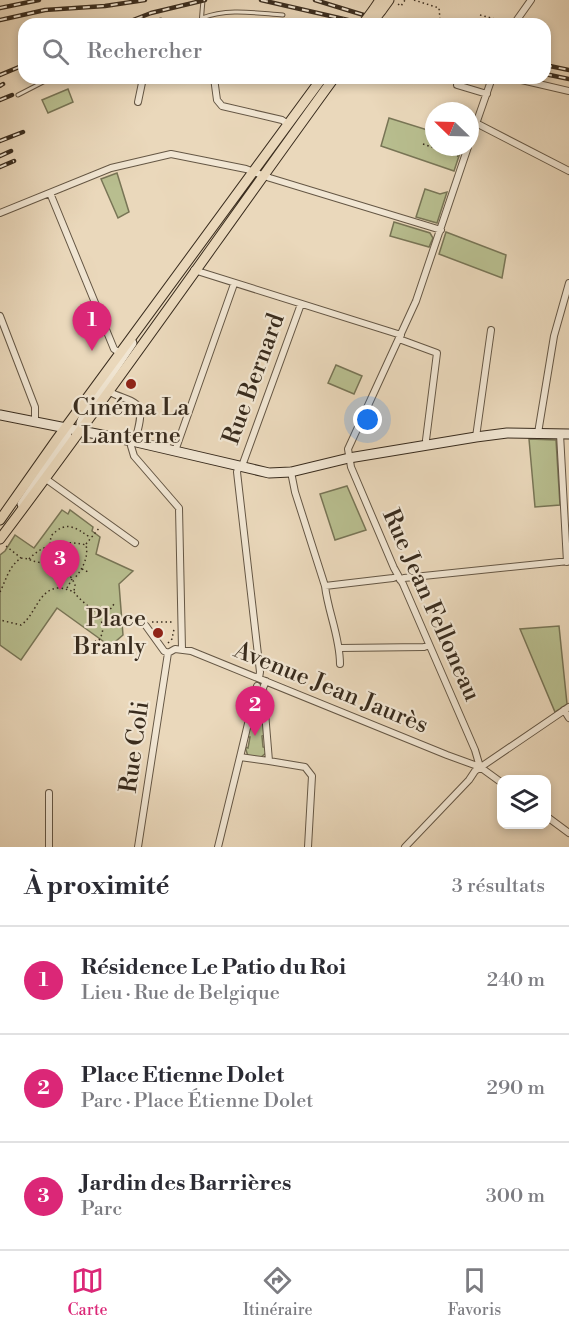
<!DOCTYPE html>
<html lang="fr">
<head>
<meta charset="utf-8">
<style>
	body { margin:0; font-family:"Libre Bodoni",serif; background:#f7f7f7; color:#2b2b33 }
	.controls { position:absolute; right:18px; bottom:18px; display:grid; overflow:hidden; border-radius:12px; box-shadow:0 3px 9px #0003 }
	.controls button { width:54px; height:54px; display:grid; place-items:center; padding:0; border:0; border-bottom:2px solid #e1e1e2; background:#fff; color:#2b2b33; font:30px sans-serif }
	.compass { position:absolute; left:425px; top:102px; width:54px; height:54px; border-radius:50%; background:#fff; box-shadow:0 3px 9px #0003; rotate:293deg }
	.you { position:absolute; left:368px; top:420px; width:21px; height:21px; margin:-15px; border:4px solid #fff; border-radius:50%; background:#1a73e8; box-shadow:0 0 0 9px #1a73e833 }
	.badge { display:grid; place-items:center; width:39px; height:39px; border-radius:50%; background:#db2777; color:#fff; font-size:20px; font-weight:700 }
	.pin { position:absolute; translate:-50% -50px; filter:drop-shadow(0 2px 3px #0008) }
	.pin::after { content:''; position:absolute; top:32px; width:21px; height:18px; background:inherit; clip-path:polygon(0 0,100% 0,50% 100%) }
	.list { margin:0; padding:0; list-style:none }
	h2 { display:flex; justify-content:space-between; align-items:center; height:78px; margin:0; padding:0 24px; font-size:26px }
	h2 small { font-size:20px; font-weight:400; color:#7c7c81 }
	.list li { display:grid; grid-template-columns:39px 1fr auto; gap:18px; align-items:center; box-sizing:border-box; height:108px; padding:0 24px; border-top:2px solid #e1e1e2 }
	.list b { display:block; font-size:22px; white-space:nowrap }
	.list p { margin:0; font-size:20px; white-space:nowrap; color:#7c7c81 }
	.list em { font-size:20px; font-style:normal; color:#7c7c81 }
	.icon { flex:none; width:33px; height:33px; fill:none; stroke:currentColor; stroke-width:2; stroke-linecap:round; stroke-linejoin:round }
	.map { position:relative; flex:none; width:569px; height:847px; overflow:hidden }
	.search { position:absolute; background:#fff; box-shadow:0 3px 9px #0003; left:18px; right:18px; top:18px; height:66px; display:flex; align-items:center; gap:15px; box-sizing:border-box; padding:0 21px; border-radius:18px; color:#7c7c81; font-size:22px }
	.sheet { height:402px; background:#fff }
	nav { display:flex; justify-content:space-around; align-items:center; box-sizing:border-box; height:84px; border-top:2px solid #e1e1e2; background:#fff; font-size:16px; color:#7c7c81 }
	nav a { display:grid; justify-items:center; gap:3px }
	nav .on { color:#db2777 }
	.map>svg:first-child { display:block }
</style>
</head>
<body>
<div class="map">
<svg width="569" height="847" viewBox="0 0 569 847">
	<rect width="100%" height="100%" fill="#ead8bb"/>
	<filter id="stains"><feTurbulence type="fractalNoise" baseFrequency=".00333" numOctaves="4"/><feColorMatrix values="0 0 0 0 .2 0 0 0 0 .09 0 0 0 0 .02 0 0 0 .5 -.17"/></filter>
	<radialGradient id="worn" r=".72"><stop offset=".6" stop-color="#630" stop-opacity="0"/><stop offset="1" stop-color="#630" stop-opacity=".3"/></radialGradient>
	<path fill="#b8be8f" stroke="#787556" stroke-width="1.5" d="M68 89 73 102 48 113 42 100Z
		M389 118 434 132V147H462L454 171 381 146Z
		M117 173 129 212 118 218 101 179Z
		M425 189 440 194 447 192 437 223 416 217Z
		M394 222 430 233 433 238 429 247 390 236Z
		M446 232 506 255 502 278 439 254Z
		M336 365 362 376 354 394 328 383Z
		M529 439 556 440 560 505 535 507Z
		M347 486 366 530 335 540 320 494Z
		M62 510 68 514 70 510 93 527 92 531 100 537 96 554 133 571 119 584 123 635 115 642 114 649 57 608 21 660 0 645V555L5 551 15 535 34 548Z
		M559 626 567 704 555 712 520 629Z
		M255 715 263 718 265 735 262 736 263 747 267 748 266 753 261 757 248 756 245 747 248 748 250 737H247L253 717Z"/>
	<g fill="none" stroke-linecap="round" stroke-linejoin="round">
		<defs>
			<path id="lane" d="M202 18C228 8 255 13 283 15
				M147 24 161 20 165 24
				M201 24 203 0
				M18 95 51 78"/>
			<path id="street" d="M193 24H199
				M514 24 531 0
				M214 78 217 100 222 106 282 120 288 124
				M513 78 569 91
				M457 85 487 94
				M138 102 143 78
				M476 123 569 171
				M470 141 492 78
				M468 147 416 301 348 449 351 467 394 568 403 584 475 750 480 767
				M50 193 114 349 120 353
				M0 213 111 168 171 154 246 169 270 178 441 230
				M194 270 401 335
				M0 316 35 407V421
				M399 339 437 353 426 440 427 446
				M110 392C118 397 129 398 136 404 145 411 137 432 135 441
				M538 433 554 336 569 283
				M560 434 567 562
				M476 437 491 330
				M132 441 131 446 134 456 179 508 182 649
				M175 451 234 284
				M239 466 237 472 260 672 259 678
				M242 466 301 304
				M291 472 295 492 325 586C328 612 340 637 340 664
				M46 479 135 543
				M400 580 404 578 569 561
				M325 586 393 578 398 576
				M146 626 164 651 168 653
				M340 648 424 647 429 645
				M168 653 175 649 191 651 447 755 480 767 502 783
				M257 686 240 757 269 761 263 688 266 681
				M564 710 569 718
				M269 761 305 767 312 776 308 847
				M49 793V847
				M546 816 569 833
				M138 847 168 653
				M218 847 240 757
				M405 847 469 780 475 771 569 707"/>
			<path id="secondary" d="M0 415 132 441 269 473 291 472 349 458 476 437 507 433 569 434
				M81 430V423L86 411 132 343
				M22 504 67 437 66 427"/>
			<path id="primary" d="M374 9 380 0
				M381 11 389 0
				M0 520 57 439 322 78
				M0 539C114 388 222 232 334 78"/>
		</defs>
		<use href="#lane" stroke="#655745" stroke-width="5"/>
		<use href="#street" stroke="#655745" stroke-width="8"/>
		<use href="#secondary" stroke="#392c1e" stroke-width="11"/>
		<use href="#primary" stroke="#392c1e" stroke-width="11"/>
		<path stroke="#392c1e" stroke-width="1.5" stroke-dasharray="1.5 3" stroke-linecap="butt" d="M414 0 439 8 440 19 451 24
			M398 4 401 6 405 0
			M480 15 495 19
			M423 144 458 156
			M50 544 51 536C66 520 75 527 91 538
			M86 544 100 527
			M6 546 21 558
			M29 559C44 543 65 540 86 545 89 557 82 570 74 579
			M82 569 90 573
			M67 588 72 579
			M0 592C6 580 9 566 21 558L29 559 32 561C48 564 69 567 75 585L74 591C69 591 65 588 59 588 39 588 35 616 21 625L0 620
			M74 592C84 607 113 617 99 640L95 641
			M98 613 109 611 114 604
			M152 622H174
			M168 643 172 639 174 629"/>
		<use href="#lane" stroke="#f1e6d3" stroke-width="3"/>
		<use href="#street" stroke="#f1e6d3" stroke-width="6"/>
		<use href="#secondary" stroke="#f1e6d3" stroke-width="9"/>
		<use href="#primary" stroke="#ead8bb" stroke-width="9"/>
		<defs>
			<path id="rail" d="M261 0 348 20
				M315 0 393 24
				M0 8 39 0
				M0 20 45 10 105 6 145 0
				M123 24 151 13 205 0
				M545 65 569 70
				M545 74 569 79
				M0 75 24 65
				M0 86 3 84
				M0 100 12 95
				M0 141 23 132
				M0 156 11 151
				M0 167 14 161"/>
		</defs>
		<use href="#rail" stroke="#392c1e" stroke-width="4.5"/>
		<use href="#rail" stroke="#f1e6d3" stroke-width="2" stroke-dasharray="7" stroke-linecap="butt"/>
		<defs>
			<path id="primary-bridge" d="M363 24 374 9
				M371 24 381 11"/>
		</defs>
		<use href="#primary-bridge" stroke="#392c1e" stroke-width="11" stroke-linecap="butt"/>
		<use href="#primary-bridge" stroke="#ead8bb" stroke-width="9"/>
	</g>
	<g fill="#8f2418" stroke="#f1e6d3" stroke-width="2">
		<circle cx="131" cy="384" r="6"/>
		<circle cx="158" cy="633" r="6"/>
	</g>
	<g text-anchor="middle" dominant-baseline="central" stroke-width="4.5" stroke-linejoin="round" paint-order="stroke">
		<g font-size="24" fill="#392c1e" stroke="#f1e6d3">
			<text transform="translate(254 379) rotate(-70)">Rue Bernard</text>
			<text transform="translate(431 605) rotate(66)">Rue Jean Felloneau</text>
			<text transform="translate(331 688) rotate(22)">Avenue Jean Jaurès</text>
			<text transform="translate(135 747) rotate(-82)">Rue Coli</text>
		</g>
		<g font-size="24" fill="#392c1e" stroke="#f1e6d3">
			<text x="131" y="408">Cinéma La<tspan x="131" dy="28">Lanterne</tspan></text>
			<text x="146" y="619" text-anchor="end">Place<tspan x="146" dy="28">Branly</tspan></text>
		</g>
	</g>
	<rect width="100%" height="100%" filter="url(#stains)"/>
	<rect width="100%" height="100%" fill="url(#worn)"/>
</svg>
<div class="controls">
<button><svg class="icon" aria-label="layers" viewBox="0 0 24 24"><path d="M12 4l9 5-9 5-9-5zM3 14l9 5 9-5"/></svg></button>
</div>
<svg class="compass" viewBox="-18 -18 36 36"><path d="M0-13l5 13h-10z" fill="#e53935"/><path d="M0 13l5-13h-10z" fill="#7c7c81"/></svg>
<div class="you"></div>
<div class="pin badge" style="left:92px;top:351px">1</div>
<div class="pin badge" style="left:255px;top:736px">2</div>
<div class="pin badge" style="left:60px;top:590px">3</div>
<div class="search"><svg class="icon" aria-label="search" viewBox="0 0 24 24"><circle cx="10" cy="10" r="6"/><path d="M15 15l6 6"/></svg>Rechercher</div>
</div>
<section class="sheet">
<h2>À proximité<small>3 résultats</small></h2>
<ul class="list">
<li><span class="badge">1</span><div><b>Résidence Le Patio du Roi</b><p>Lieu · Rue de Belgique</p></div><em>240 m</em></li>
<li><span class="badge">2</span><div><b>Place Etienne Dolet</b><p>Parc · Place Étienne Dolet</p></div><em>290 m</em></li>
<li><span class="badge">3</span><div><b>Jardin des Barrières</b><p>Parc</p></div><em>300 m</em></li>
</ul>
</section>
<nav>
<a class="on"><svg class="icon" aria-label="map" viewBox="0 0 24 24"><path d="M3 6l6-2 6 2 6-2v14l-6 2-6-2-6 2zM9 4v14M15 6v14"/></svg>Carte</a>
<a><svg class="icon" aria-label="directions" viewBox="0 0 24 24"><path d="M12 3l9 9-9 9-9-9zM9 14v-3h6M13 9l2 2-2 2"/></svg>Itinéraire</a>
<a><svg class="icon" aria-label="saved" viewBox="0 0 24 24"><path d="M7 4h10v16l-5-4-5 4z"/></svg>Favoris</a>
</nav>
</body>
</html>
